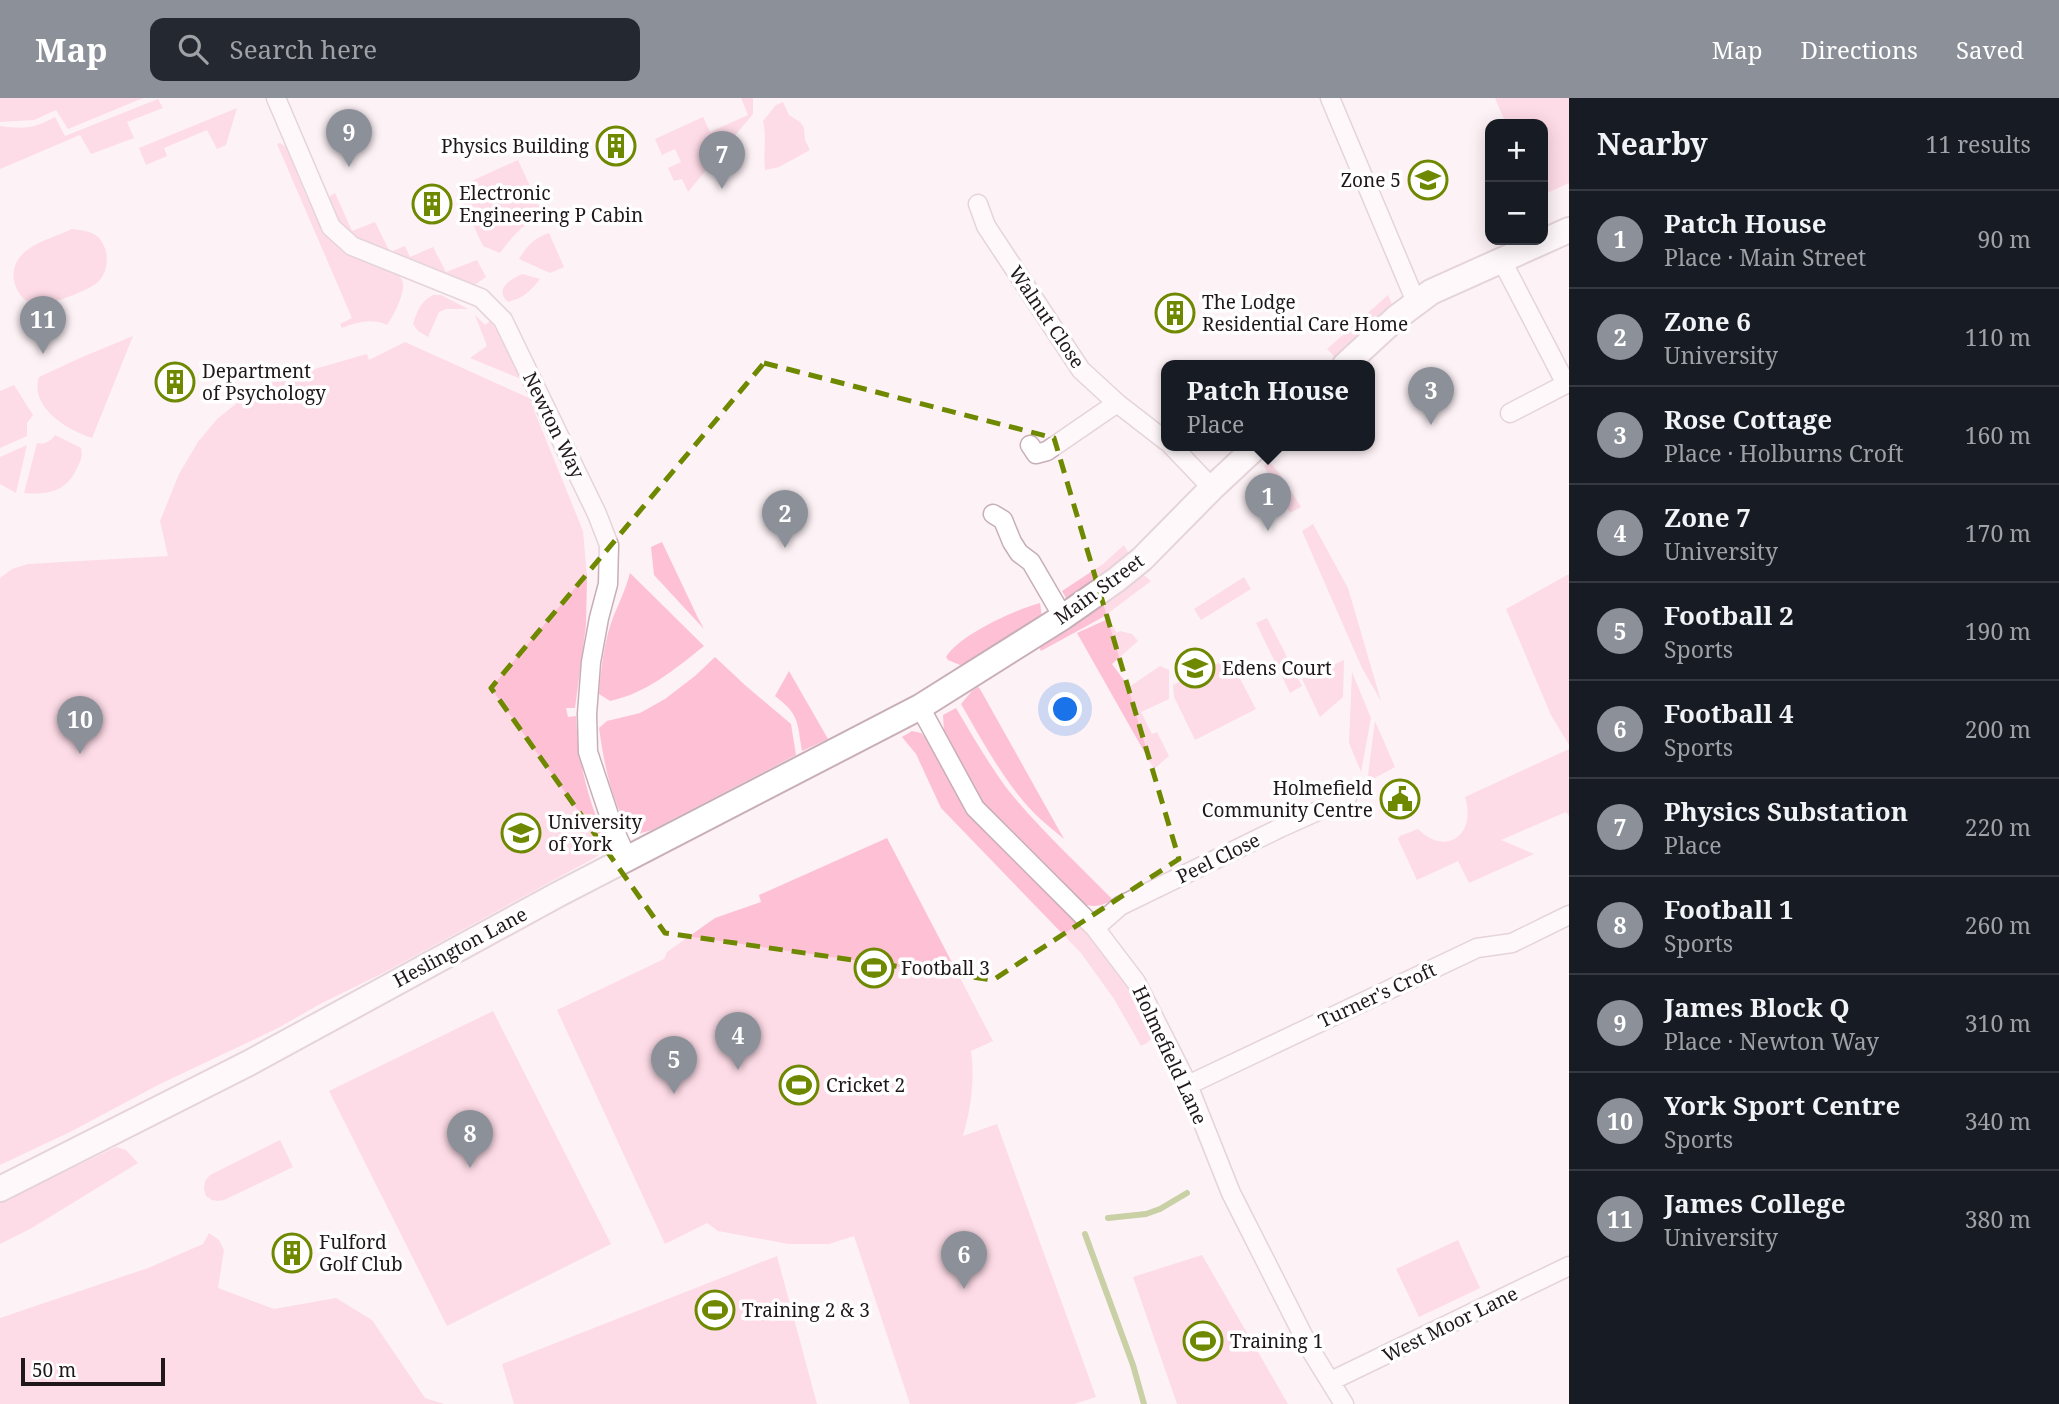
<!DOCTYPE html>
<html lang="en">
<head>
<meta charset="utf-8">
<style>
	body { margin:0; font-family:"Noto Serif",serif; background:#242831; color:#f1f3f6 }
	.controls { position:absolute; right:21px; top:21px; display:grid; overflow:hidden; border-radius:14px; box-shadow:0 4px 18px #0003 }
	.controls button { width:63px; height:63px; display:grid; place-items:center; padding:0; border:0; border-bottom:2px solid #363941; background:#171b24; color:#f1f3f6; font:35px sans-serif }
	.scale { position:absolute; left:21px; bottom:18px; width:144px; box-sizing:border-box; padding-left:7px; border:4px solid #20171a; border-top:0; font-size:19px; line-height:24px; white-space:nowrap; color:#20171a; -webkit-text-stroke:5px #fff; paint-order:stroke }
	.you { position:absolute; left:1066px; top:612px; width:24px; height:24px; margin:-18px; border:5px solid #fff; border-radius:50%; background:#1a73e8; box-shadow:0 0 0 10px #1a73e833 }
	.badge { display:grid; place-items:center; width:46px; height:46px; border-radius:50%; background:#8c9099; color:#fff; font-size:23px; font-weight:700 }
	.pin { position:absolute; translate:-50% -58px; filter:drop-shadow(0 2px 4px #0008) }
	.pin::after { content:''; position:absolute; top:37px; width:24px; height:21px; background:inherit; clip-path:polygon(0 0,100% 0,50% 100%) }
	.popup { position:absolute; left:1161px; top:262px; width:214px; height:91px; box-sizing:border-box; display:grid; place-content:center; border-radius:14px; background:#171b24; filter:drop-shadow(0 2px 5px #0005); font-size:23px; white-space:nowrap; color:#9ea1a6 }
	.popup b { font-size:26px; color:#f1f3f6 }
	.popup::after { content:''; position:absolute; left:50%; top:100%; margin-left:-14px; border:14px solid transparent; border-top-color:#171b24 }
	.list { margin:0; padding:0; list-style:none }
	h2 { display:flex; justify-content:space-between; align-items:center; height:91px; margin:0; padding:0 28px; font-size:30px }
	h2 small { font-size:23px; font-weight:400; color:#9ea1a6 }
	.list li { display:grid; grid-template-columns:46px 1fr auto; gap:21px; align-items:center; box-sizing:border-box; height:98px; padding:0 28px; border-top:2px solid #363941 }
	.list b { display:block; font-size:26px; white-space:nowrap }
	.list p { margin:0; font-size:23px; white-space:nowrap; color:#9ea1a6 }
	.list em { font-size:23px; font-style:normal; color:#9ea1a6 }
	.icon { flex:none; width:38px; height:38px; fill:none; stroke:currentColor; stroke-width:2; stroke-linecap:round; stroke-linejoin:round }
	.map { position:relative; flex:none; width:1569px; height:1306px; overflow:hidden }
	header { display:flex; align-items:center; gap:42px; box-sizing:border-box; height:98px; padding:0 35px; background:#8c9099; color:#fff }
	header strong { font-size:33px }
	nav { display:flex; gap:38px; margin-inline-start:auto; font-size:24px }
	.search { width:490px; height:63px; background:#242831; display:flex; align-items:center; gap:18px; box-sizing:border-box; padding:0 24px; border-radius:14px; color:#9ea1a6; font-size:26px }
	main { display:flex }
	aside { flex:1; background:#171b24 }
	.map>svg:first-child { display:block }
</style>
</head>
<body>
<header>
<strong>Map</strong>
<div class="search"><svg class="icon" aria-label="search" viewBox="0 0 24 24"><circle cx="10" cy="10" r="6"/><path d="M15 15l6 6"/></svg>Search here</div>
<nav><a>Map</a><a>Directions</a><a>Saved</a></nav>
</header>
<main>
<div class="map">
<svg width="1569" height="1306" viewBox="0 0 1569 1306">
	<rect width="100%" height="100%" fill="#fdf2f5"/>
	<path fill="#fec0d5" d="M0 0H143L68 31 56 12 34 22 0 24Z
		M741 0H753V16L688 94 682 81 674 83 668 70 681 64 675 51 662 57 655 41 703 19 710 34 748 17Z
		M1495 0H1569V85L1543 97V26H1506Z
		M158 1 163 10 127 24 134 40 91 56 80 37 0 71V28C24 31 33 31 55 19L65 38Z
		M783 4 789 17 800 24 804 30 805 42 810 52 779 69 765 72C763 55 767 39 763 23L776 7Z
		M237 10 226 47 217 51 207 32 164 50 167 58 146 67 139 50Z
		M280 45 286 49C301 83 313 124 340 151 354 164 394 165 402 182 407 192 393 219 387 227 372 220 357 224 342 230L340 226 352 220 277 46Z
		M518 62 543 117C523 125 512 139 500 155L483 148 456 90Z
		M335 95 352 133 375 124 390 154 405 148 410 159 433 149 446 174 477 162 486 179 476 186 470 187 351 138 343 131 334 120 329 102 330 98Z
		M72 131C81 132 91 133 98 139 109 150 110 171 99 183 90 192 59 203 45 206 20 212 4 178 20 159 32 144 56 139 72 131Z
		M549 135 564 169 550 175 519 161C527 148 534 140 549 135Z
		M522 176 540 181C531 193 523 200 508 204 494 192 510 181 522 176Z
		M433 197H441L468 211H446L439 214 428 239 418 233 413 226C417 213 421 203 433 197Z
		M1388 197 1393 208 1337 261 1327 251Z
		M475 217 485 227 490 223 504 242 521 281 470 260 487 248Z
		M133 238 92 340C67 332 29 309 39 279L80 260Z
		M405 244 529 300 583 433 587 479 586 527 575 610H566L568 619 576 618C578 664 588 703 607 745L604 753 596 759 389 872 322 905 278 930 158 987 72 1033 0 1067V480L12 471 28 466 168 458 160 423 179 376 198 344 217 321 256 290 280 281 367 256 369 262Z
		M14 287 33 317 27 325V338L0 350V293Z
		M55 337 81 350C83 359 80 364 76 372 66 394 46 397 24 395L37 345C44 347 50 344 55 337Z
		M27 347 16 395 0 386V359Z
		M1269 363 1282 379 1301 409 1290 415 1264 368Z
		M1313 426 1348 490 1381 603 1362 570 1302 433Z
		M662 444 698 520 704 531 654 477 651 449Z
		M1124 447 1128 454V459L1067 502 1062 493 1103 466Z
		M630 475 704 548C675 571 647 595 610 603L599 596C601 570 604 542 614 517 620 503 626 490 630 475Z
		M1569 476V647L1551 617 1506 511Z
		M1139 478H1145L1151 483 1103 519 1041 553 1039 549 1040 546Z
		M1244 479 1251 491 1201 522 1194 511Z
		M1040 505 1042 520 966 567H960L948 562 946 559C960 536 1015 512 1040 505Z
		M1267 520 1302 588 1290 595 1256 525Z
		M1108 521 1117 535 1120 533 1132 536 1138 543 1112 566 1129 589 1160 568 1169 572V601L1141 614 1152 636 1157 634 1169 658 1154 671 1077 535Z
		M715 559 746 588 791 626 796 657 652 732 638 736 629 732C611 701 604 666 599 630L607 623 640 615 665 601 695 578Z
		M1229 560 1256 611 1195 642 1174 599 1173 587Z
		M1344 562 1343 599 1320 619 1302 581Z
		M789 573 828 641 802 653C797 624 800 617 775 598Z
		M1352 574 1371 620 1361 674 1349 645Z
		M978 589 980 591 1064 741C1055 733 1044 725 1035 716 1004 684 983 644 961 606L972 593Z
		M956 610C972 637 987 663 1005 688 1037 729 1077 765 1113 802 1102 808 1092 811 1080 804L983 705 967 680 944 633 943 617Z
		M1375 623 1395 669 1371 682 1368 677Z
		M912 633 921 635 929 643 950 684 969 714 1102 851 1137 904 1151 934V941L1147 945 1141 948 1114 901 1081 855 941 710 916 656 902 639Z
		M1569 651V718L1566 714 1501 742 1534 756 1469 785 1458 763 1417 782 1398 741 1400 738 1418 731C1446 759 1477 737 1465 699Z
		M887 740 993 943 971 953C975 982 971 1010 963 1038L997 1026 1096 1299 1074 1306H910L854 1138 829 1146H789L718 1133 707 1125 665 1146 557 912 664 861 667 854 715 820 761 804 759 797Z
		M493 913 611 1146 447 1228 329 993Z
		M280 1042 293 1069 224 1102 218 1103 212 1102 206 1098 204 1091 205 1083 210 1077Z
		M116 1049 126 1052 138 1065 30 1131 0 1146V1105Z
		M209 1135 219 1142 224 1152 218 1190 274 1211 336 1200 372 1222 425 1300 444 1306H0V1220L148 1170 203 1146Z
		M1458 1142 1480 1190 1419 1219 1396 1171Z
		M1202 1157 1288 1306H1177L1133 1179Z
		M777 1158 817 1306H514L502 1266Z"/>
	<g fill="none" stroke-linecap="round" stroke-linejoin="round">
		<path stroke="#8da744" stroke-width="6" d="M1108 1120 1146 1116 1160 1111 1187 1095
			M1085 1136 1133 1267 1144 1306"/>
		<defs>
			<path id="street" d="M276 0 331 129 352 148 481 200 503 222 597 416 609 447 608 486 599 520 591 564 587 616 588 654 613 729 627 760
				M1330 0 1416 204
				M978 106 986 128 1081 272 1117 305 1166 343
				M1501 161 1566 286 1510 315
				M1030 347 1036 356 1047 353 1117 305
				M1171 347 1212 390
				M993 416 1003 422 1012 444 1019 455 1031 464 1063 519
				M920 609 975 710 1095 830 1136 884 1188 987 1231 1095 1310 1251 1344 1306
				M1095 830 1120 808 1280 730 1347 700
				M1188 987 1477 850 1512 845 1569 817
				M1331 1283 1569 1168"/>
			<path id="secondary" d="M1345 267 1396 220 1431 194 1569 132
				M0 1091 249 965 557 797 920 609 1063 519 1116 482 1142 461 1212 390 1258 347"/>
		</defs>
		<use href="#street" stroke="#c8afb7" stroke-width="21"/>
		<use href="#secondary" stroke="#c8afb7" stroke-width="28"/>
		<use href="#street" stroke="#fff" stroke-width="18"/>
		<use href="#secondary" stroke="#fff" stroke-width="24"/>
	</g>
	<path d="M0 0H1569V1306H0ZM764 265 1054 340 1179 761 993 882 665 835 491 590Z" fill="#fdf2f5" fill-opacity=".55" fill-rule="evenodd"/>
	<path fill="none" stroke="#6e8900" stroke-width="5" stroke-dasharray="14 9" stroke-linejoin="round" d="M764 265 1054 340 1179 761 993 882 665 835 491 590Z"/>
	<defs>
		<symbol id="building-ring" viewBox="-11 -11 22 22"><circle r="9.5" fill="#fff" stroke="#6e8900" stroke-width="1.5"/><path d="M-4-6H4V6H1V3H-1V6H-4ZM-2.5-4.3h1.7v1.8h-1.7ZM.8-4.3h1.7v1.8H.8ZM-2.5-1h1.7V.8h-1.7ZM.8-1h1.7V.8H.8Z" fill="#6e8900"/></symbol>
		<symbol id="university-ring" viewBox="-11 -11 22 22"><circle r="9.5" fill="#fff" stroke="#6e8900" stroke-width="1.5"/><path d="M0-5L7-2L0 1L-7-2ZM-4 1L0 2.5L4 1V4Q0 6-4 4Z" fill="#6e8900"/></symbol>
		<symbol id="civic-ring" viewBox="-11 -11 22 22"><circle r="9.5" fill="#fff" stroke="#6e8900" stroke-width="1.5"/><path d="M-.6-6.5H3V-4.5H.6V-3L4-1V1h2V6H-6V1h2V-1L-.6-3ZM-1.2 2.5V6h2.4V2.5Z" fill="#6e8900"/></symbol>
		<symbol id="stadium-ring" viewBox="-11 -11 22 22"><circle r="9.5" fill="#fff" stroke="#6e8900" stroke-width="1.5"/><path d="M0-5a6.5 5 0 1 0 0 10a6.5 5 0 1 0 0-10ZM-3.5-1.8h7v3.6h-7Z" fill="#6e8900"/></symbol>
	</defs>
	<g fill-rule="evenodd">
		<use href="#building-ring" x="594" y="26" width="44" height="44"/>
		<use href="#university-ring" x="1406" y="60" width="44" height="44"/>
		<use href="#building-ring" x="410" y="84" width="44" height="44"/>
		<use href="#building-ring" x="1153" y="193" width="44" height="44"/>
		<use href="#building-ring" x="153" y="262" width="44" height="44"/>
		<use href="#university-ring" x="1173" y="548" width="44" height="44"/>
		<use href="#civic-ring" x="1378" y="679" width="44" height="44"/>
		<use href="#university-ring" x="499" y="713" width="44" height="44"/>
		<use href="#stadium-ring" x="852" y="848" width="44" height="44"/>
		<use href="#stadium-ring" x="777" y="965" width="44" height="44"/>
		<use href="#building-ring" x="270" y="1133" width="44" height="44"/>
		<use href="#stadium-ring" x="693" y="1190" width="44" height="44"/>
		<use href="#stadium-ring" x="1181" y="1221" width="44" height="44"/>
	</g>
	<g text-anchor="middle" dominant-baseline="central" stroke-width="7" stroke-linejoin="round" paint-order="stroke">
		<g font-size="19" fill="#20171a" stroke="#fff" text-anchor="start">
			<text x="589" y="48" text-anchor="end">Physics Building</text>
			<text x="1401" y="82" text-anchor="end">Zone 5</text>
			<text x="459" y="95">Electronic<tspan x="459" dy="22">Engineering P Cabin</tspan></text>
			<text x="1202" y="204">The Lodge<tspan x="1202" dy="22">Residential Care Home</tspan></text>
			<text x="202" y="273">Department<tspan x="202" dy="22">of Psychology</tspan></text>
			<text x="1222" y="570">Edens Court</text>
			<text x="1373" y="690" text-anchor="end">Holmefield<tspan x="1373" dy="22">Community Centre</tspan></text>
			<text x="548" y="724">University<tspan x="548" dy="22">of York</tspan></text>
			<text x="901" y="870">Football 3</text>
			<text x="826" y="987">Cricket 2</text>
			<text x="319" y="1144">Fulford<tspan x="319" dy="22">Golf Club</tspan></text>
			<text x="742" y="1212">Training 2 &amp; 3</text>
			<text x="1230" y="1243">Training 1</text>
		</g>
		<g font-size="19" fill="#20171a" stroke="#fff">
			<text transform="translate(1047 219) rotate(56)">Walnut Close</text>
			<text transform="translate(554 327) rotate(64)">Newton Way</text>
			<text transform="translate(1099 491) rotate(-36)">Main Street</text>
			<text transform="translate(1218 760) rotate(-26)">Peel Close</text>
			<text transform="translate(460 849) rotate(-28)">Heslington Lane</text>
			<text transform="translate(1377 897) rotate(-25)">Turner's Croft</text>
			<text transform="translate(1170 957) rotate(65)">Holmefield Lane</text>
			<text transform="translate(1450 1226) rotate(-26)">West Moor Lane</text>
		</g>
	</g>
</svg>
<div class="controls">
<button>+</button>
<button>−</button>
</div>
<div class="scale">50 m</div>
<div class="you"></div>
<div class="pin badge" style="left:1268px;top:433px">1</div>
<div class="popup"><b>Patch House</b>Place</div>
<div class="pin badge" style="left:785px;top:450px">2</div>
<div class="pin badge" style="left:1431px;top:327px">3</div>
<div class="pin badge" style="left:738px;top:972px">4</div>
<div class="pin badge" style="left:674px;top:996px">5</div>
<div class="pin badge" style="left:964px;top:1191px">6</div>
<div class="pin badge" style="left:722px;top:91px">7</div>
<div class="pin badge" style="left:470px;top:1070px">8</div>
<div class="pin badge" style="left:349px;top:69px">9</div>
<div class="pin badge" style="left:80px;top:656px">10</div>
<div class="pin badge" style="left:43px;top:256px">11</div>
</div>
<aside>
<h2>Nearby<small>11 results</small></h2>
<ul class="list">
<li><span class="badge">1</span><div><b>Patch House</b><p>Place · Main Street</p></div><em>90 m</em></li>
<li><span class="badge">2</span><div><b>Zone 6</b><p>University</p></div><em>110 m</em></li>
<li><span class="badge">3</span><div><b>Rose Cottage</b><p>Place · Holburns Croft</p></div><em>160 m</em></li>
<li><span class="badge">4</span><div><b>Zone 7</b><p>University</p></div><em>170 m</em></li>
<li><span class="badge">5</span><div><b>Football 2</b><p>Sports</p></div><em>190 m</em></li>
<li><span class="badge">6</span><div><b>Football 4</b><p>Sports</p></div><em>200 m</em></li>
<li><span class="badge">7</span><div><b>Physics Substation</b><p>Place</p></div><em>220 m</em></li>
<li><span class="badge">8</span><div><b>Football 1</b><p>Sports</p></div><em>260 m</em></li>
<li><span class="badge">9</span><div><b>James Block Q</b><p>Place · Newton Way</p></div><em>310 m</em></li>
<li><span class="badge">10</span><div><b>York Sport Centre</b><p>Sports</p></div><em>340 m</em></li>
<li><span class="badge">11</span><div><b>James College</b><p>University</p></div><em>380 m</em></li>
</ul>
</aside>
</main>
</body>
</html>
